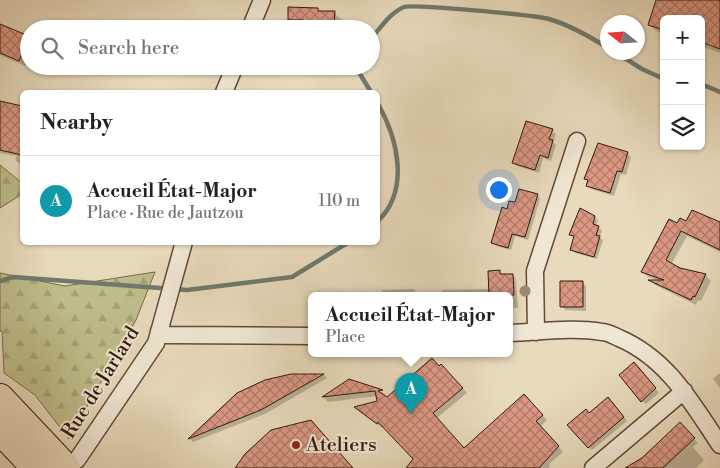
<!DOCTYPE html>
<html lang="en">
<head>
<meta charset="utf-8">
<style>
	body { margin:0; font-family:"Libre Bodoni",serif; background:#f6f6f6; color:#202124 }
	.controls { position:absolute; right:15px; top:15px; display:grid; overflow:hidden; border-radius:8px; box-shadow:0 1px 4px #0004 }
	.controls button { width:45px; height:45px; display:grid; place-items:center; padding:0; border:0; border-bottom:1px solid #e0e0e0; background:#fff; color:#202124; font:25px sans-serif }
	.compass { position:absolute; left:600px; top:15px; width:45px; height:45px; border-radius:50%; background:#fff; box-shadow:0 1px 4px #0004; rotate:287deg }
	.you { position:absolute; left:498px; top:189px; width:18px; height:18px; margin:-12px; border:4px solid #fff; border-radius:50%; background:#1a73e8; box-shadow:0 0 0 8px #1a73e833 }
	.badge { display:grid; place-items:center; width:32px; height:32px; border-radius:50%; background:#8f2418; color:#fff; font-size:16px; font-weight:700 }
	.pin { position:absolute; translate:-50% -41px; filter:drop-shadow(0 1px 2px #0008) }
	.pin::after { content:''; position:absolute; top:26px; width:18px; height:15px; background:inherit; clip-path:polygon(0 0,100% 0,50% 100%) }
	.popup { position:absolute; left:308px; top:292px; width:205px; height:65px; box-sizing:border-box; display:grid; place-content:center; border-radius:8px; background:#fff; filter:drop-shadow(0 1px 4px #0005); font-size:16px; white-space:nowrap; color:#757577 }
	.popup b { font-size:19px; color:#202124 }
	.popup::after { content:''; position:absolute; left:50%; top:100%; margin-left:-10px; border:10px solid transparent; border-top-color:#fff }
	.list { margin:0; padding:0; list-style:none }
	h2 { display:flex; justify-content:space-between; align-items:center; height:65px; margin:0; padding:0 20px; font-size:21px }
	h2 small { font-size:16px; font-weight:400; color:#757577 }
	.list li { display:grid; grid-template-columns:32px 1fr auto; gap:15px; align-items:center; box-sizing:border-box; height:90px; padding:0 20px; border-top:1px solid #e0e0e0 }
	.list b { display:block; font-size:19px; white-space:nowrap }
	.list p { margin:0; font-size:16px; white-space:nowrap; color:#757577 }
	.list em { font-size:16px; font-style:normal; color:#757577 }
	.icon { flex:none; width:28px; height:28px; fill:none; stroke:currentColor; stroke-width:2; stroke-linecap:round; stroke-linejoin:round }
	.map { position:relative; flex:none; width:720px; height:468px; overflow:hidden }
	.search { position:absolute; background:#fff; box-shadow:0 1px 4px #0004; left:20px; top:20px; width:360px; height:55px; display:flex; align-items:center; gap:12px; box-sizing:border-box; padding:0 18px; border-radius:28px; color:#757577; font-size:19px }
	.panel { position:absolute; background:#fff; box-shadow:0 1px 4px #0004; left:20px; top:90px; width:360px; height:155px; border-radius:8px }
	.map>svg:first-child { display:block }
</style>
</head>
<body>
<div class="map">
<svg width="720" height="468" viewBox="0 0 720 468">
	<defs>
		<pattern id="forest-firs" width="22" height="20" patternUnits="userSpaceOnUse" patternTransform="scale(1.25)"><rect width="22" height="20" fill="#bebd8b"/><path d="M5 1l3.5 6h-7zM16 11l3.5 6h-7z" fill="#a4a277"/></pattern>
		<pattern id="building-cross-hatch" width="8" height="8" patternUnits="userSpaceOnUse" patternTransform="scale(1.25)"><rect width="8" height="8" fill="#db9883"/><path d="M0 0l8 8M0 8l8-8" fill="none" stroke="#b27b6a"/></pattern>
	</defs>
	<rect width="100%" height="100%" fill="#e8dabc"/>
	<filter id="stains"><feTurbulence type="fractalNoise" baseFrequency=".004" numOctaves="4"/><feColorMatrix values="0 0 0 0 .2 0 0 0 0 .09 0 0 0 0 .02 0 0 0 .5 -.17"/></filter>
	<radialGradient id="worn" r=".72"><stop offset=".6" stop-color="#630" stop-opacity="0"/><stop offset="1" stop-color="#630" stop-opacity=".3"/></radialGradient>
	<path fill="url(#forest-firs)" stroke="#786b4c" d="M0 165 22 183V194L0 208Z
		M155 272 136 320 69 439 35 395 4 373 2 331H0V273L65 286Z"/>
	<path fill="#0003" d="M657 0H720V53L701 46V19H664V34L656 31 649 24Z
		M289 8 317 9 321 13H334L342 20V29H288Z
		M0 25 29 37V57L25 66 0 55Z
		M271 66H348V72H276Z
		M22 97V109L21 107 15 134 22 138V165L15 160 17 156 0 153V102L20 110Z
		M552 131 556 134 553 142 556 145 551 161 543 158 539 173 517 166 513 162Z
		M627 153 631 157 626 175 621 174 614 196 591 189 587 185 589 181 586 179Z
		M537 195 540 199 528 240 515 236 511 250 496 246 493 242 508 210Z
		M594 217 598 220 596 226 602 230 600 237 603 240 597 259 575 253 571 249 574 238 571 235Z
		M687 223 720 224V252L687 236 671 265 706 276 711 281 701 301 698 300 696 305 655 285 651 281 657 280 648 277 643 272 678 225Z
		M499 272 503 275H513L516 279 518 308H510V295H435H442V290L490 289Z
		M582 282 586 286V311L566 310 562 307Z
		M414 289 417 295H382V290Z
		M439 367 446 370 467 393 437 418 465 449 524 396 547 420 540 427 563 452 549 464 550 466 548 468H414V459L384 426 382 428 361 412 378 402 377 396 328 402 324 398 349 380 382 392 386 395H383L387 398Z
		M637 368 659 393 646 404 642 401Z
		M720 373V388L713 379Z
		M324 375 327 378 265 414 193 442 190 439 226 404 291 376Z
		M611 402 627 421 592 450 588 447 590 415Z
		M680 424 698 443 693 447 704 460 696 468H637L634 464Z"/>
	<g fill="none" stroke-linecap="round" stroke-linejoin="round">
		<path stroke="#6f7a6d" stroke-width="4.5" d="M371 39C381 27 390 13 404 7 411 4 536 15 549 19 570 25 589 36 608 48
			M615 52 642 69 664 79
			M355 66 371 92
			M701 84 720 92
			M378 104C398 139 410 190 378 221
			M0 281 13 277 187 290 292 277 349 242"/>
	</g>
	<path fill="url(#building-cross-hatch)" stroke="#32190c" d="M656 0H720V49L701 42V19H664V30L648 25Z
		M288 7 318 8V11H335L334 29H304V20H288Z
		M0 24 29 36 19 61 0 53Z
		M0 101 22 106V155L0 150Z
		M526 121 553 129 549 139 553 140 548 158 540 155 535 170 512 163Z
		M598 143 628 152 622 172 617 171 610 193 586 186 588 180 584 179Z
		M519 189 538 194 525 237 512 234 508 248 491 243 502 207 507 209 509 201 515 202Z
		M580 208 595 216 593 224 599 226 596 235 600 236 594 257 570 250 574 236 569 235Z
		M692 210 720 222V250L681 231 666 260 680 268 706 274 695 297 693 296 691 300 648 280H664L641 272 669 219 677 223 680 218 686 221Z
		M500 270V274H513L514 295H489L488 271Z
		M560 281H583V307H560Z
		M432 358 439 366 441 364 463 388 433 413 464 448 524 394 543 415 536 421 559 446 539 468H406L413 459 378 422 377 424 354 407 377 401 375 391 322 397 349 379 383 390 378 391 387 397Z
		M634 362 656 388 641 402 619 375Z
		M291 374H324L261 410 188 439 237 393 265 380Z
		M608 397 624 417 588 448 567 425 586 409 589 413Z
		M311 420 353 468H235L245 454 271 430Z
		M680 422 695 438 663 468H625L642 458Z"/>
	<g fill="none" stroke-linecap="round" stroke-linejoin="round">
		<defs>
			<path id="minor" d="M250 29 262 0
				M224 92 235 66
				M159 331 167 335 312 336
				M536 332 535 271 577 141
				M510 333C540 332 572 327 602 332 608 332 614 336 619 338 668 359 692 403 720 445
				M77 460 156 343 184 242
				M593 468 684 391"/>
			<path id="trunk" d="M0 398 66 468
				M0 430 36 468"/>
		</defs>
		<use href="#minor" stroke="#604938" stroke-width="19"/>
		<use href="#trunk" stroke="#32190c" stroke-width="30"/>
		<use href="#minor" stroke="#f0e7d3" stroke-width="16"/>
		<use href="#trunk" stroke="#e8dabc" stroke-width="28"/>
	</g>
	<circle fill="#9b8b70" cx="525" cy="291" r="5.5"/>
	<circle fill="#8f2418" stroke="#f0e7d3" stroke-width="2" cx="296" cy="445" r="5"/>
	<g text-anchor="middle" dominant-baseline="central" stroke-width="4" stroke-linejoin="round" paint-order="stroke">
		<g font-size="20" fill="#32190c" stroke="#f0e7d3">
			<text transform="translate(101 383) rotate(-58)">Rue de Jarlard</text>
		</g>
		<g font-size="20" fill="#32190c" stroke="#f0e7d3" text-anchor="start">
			<text x="306" y="445">Ateliers</text>
		</g>
	</g>
	<rect width="100%" height="100%" filter="url(#stains)"/>
	<rect width="100%" height="100%" fill="url(#worn)"/>
</svg>
<div class="controls">
<button>+</button>
<button>−</button>
<button><svg class="icon" aria-label="layers" viewBox="0 0 24 24"><path d="M12 4l9 5-9 5-9-5zM3 14l9 5 9-5"/></svg></button>
</div>
<svg class="compass" viewBox="-18 -18 36 36"><path d="M0-13l5 13h-10z" fill="#e53935"/><path d="M0 13l5-13h-10z" fill="#757577"/></svg>
<div class="you"></div>
<div class="pin badge" style="left:411px;top:414px;background:#0f9aa8">A</div>
<div class="popup"><b>Accueil État-Major</b>Place</div>
<div class="search"><svg class="icon" aria-label="search" viewBox="0 0 24 24"><circle cx="10" cy="10" r="6"/><path d="M15 15l6 6"/></svg>Search here</div>
<section class="panel">
<h2>Nearby<small></small></h2>
<ul class="list">
<li><span class="badge" style="background:#0f9aa8">A</span><div><b>Accueil État-Major</b><p>Place · Rue de Jautzou</p></div><em>110 m</em></li>
</ul>
</section>
</div>
</body>
</html>
